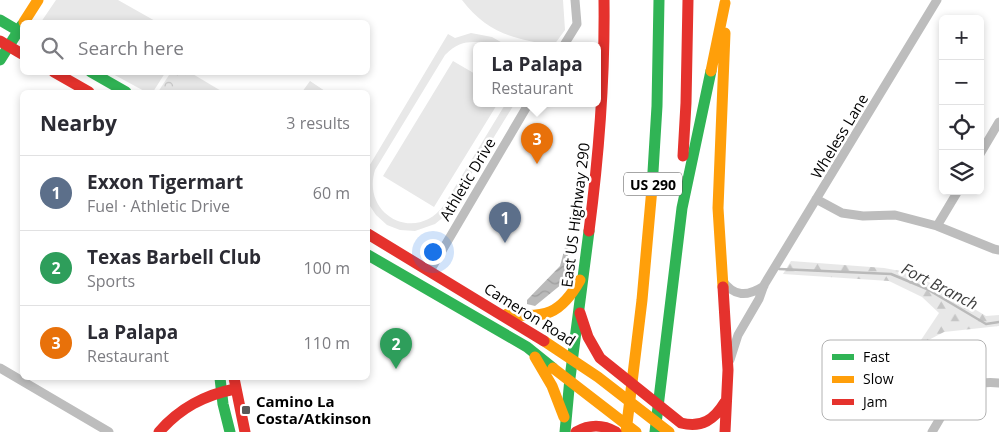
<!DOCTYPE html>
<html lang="en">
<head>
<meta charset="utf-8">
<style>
	body { margin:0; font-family:"Open Sans",sans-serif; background:#f7f7f7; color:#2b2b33 }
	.controls { position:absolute; right:15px; top:15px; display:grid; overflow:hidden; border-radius:8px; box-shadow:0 2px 8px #0003 }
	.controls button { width:45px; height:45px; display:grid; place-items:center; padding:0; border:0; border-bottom:1px solid #e1e1e2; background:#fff; color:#2b2b33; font:25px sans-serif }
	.you { position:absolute; left:432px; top:251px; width:18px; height:18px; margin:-12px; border:4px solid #fff; border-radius:50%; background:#1a73e8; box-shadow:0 0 0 8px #1a73e833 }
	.badge { display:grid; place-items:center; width:32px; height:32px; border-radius:50%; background:#595959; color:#fff; font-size:16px; font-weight:700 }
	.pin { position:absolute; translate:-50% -41px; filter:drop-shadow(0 1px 2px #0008) }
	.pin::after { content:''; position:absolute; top:26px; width:18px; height:15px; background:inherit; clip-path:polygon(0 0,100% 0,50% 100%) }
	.popup { position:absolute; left:473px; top:42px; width:128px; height:65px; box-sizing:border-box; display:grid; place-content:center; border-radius:8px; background:#fff; filter:drop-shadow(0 1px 4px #0005); font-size:16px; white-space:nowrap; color:#7c7c81 }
	.popup b { font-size:19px; color:#2b2b33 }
	.popup::after { content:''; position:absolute; left:50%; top:100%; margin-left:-10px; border:10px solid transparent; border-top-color:#fff }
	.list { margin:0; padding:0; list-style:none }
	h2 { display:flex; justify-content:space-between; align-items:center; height:65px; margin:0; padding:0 20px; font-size:21px }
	h2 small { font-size:16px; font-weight:400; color:#7c7c81 }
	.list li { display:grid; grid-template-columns:32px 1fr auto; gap:15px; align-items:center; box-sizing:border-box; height:75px; padding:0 20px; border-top:1px solid #e1e1e2 }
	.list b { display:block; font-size:19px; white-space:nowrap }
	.list p { margin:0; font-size:16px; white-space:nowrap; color:#7c7c81 }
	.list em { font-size:16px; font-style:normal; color:#7c7c81 }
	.icon { flex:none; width:28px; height:28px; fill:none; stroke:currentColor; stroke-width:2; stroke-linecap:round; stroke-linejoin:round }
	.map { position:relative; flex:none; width:999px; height:432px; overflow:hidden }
	.search { position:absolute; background:#fff; box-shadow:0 2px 8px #0003; left:20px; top:20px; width:350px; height:55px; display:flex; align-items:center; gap:12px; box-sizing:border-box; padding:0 18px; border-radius:8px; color:#7c7c81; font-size:19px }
	.panel { position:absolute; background:#fff; box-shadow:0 2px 8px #0003; left:20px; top:90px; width:350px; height:290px; border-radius:8px }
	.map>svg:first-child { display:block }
</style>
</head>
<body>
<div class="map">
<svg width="999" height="432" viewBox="0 0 999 432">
	<defs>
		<pattern id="forest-firs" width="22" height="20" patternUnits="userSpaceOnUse" patternTransform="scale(1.25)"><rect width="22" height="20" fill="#e8e8e8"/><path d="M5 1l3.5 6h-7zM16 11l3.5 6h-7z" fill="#c5c5c5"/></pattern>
		<pattern id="park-crowns" width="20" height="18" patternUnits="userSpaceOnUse" patternTransform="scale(1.25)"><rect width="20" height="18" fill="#e8e8e8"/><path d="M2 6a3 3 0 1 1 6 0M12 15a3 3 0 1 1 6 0" fill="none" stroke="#c5c5c5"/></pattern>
		<pattern id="water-waves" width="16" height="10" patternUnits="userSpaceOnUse" patternTransform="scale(1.25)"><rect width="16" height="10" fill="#bababa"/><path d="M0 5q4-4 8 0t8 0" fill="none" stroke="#9e9e9e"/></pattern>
	</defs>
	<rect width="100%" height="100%" fill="#fff"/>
	<path fill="url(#forest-firs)" d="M791 261 884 268 900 271 933 284 986 316 999 315V326L944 332 917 346 939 313 922 297 889 281 783 274Z"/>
	<path fill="url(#park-crowns)" d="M171 72 191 73 223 92H158Z"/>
	<path fill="#e8e8e8" d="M56 0H118L157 22H41Z
		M462 0H563L565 30 554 45C515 40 487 33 462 0Z
		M471 33 492 37 506 45C481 45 466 34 445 55L375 170C361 215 416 244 444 205L506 103H515L446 215 435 224 415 231 400 230 387 225 376 215 368 203V168L448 34 455 38Z
		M453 61 477 75V103H498L434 207 383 176Z
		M180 72 205 87 202 92H189L173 83Z
		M111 73H165L153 92H146Z
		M310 81 325 91 327 92H302Z"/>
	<path fill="url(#water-waves)" d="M567 240 569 272 568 279 535 306 527 304V300L560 266Z"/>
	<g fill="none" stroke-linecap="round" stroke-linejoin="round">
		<path stroke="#bababa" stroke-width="2.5" d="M779 269 891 274 927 289 986 324 999 322"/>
		<path stroke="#bdbdbd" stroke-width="9" d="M564 45 577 24 575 0
			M980 154 999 122
			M816 199 842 213 863 216 895 215 937 226 994 249 999 250
			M937 226 958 191
			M430 271 529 103
			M722 280C734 297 747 297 764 286
			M730 360 738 335 759 299 764 285 937 0
			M0 368 109 432
			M932 432C951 401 957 379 999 383"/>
		<path stroke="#30b455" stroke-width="11" d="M0 20 22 33
			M0 60 22 25
			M91 72 126 92
			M652 188 657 106 659 0
			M368 255 527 347 553 368
			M220 378 223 404 230 432
			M565 432 570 378 589 231
			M655 432 682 208 711 71"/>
		<path stroke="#ff9f0a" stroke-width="11" d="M24 22 38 0
			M711 71 725 3
			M723 287 718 208 725 33
			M507 314C545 319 561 314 580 280
			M544 341 598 377 669 432
			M535 357 552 386 564 417
			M553 368 636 432
			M626 432 642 300 652 188"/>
		<path stroke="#e5322d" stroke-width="11" d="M0 41 22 54
			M54 72 89 92
			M683 156 686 103 688 0
			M589 231C599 154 605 78 604 0
			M368 234 544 341
			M723 287 728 370 725 432
			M580 313 588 337 600 358 681 423C702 428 714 420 725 402
			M234 378 245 432
			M159 432C180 408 204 395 235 389
			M576 432C590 424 602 424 616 432"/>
	</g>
	<rect fill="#595959" stroke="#fff" stroke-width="2" x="241" y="405" width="10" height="10" rx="2.5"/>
	<g text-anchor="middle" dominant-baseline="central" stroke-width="5" stroke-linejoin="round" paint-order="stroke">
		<rect fill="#fff" stroke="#4c4c4c" stroke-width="1" x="624" y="172.5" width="58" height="23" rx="4"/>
		<g font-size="14" font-weight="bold" fill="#000">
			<text x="653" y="184">US 290</text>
		</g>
		<g font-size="15" fill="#000" stroke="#fff">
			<text transform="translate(839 136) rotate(-59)">Wheless Lane</text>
			<text transform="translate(467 179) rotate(-59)">Athletic Drive</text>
			<text transform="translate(575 215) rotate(-83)">East US Highway 290</text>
			<text transform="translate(530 314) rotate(32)">Cameron Road</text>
		</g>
		<g font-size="15" font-weight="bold" fill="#000" stroke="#fff" text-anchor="start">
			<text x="256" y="401">Camino La<tspan x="256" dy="17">Costa/Atkinson</tspan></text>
		</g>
		<g font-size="16" font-style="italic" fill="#3e3e3e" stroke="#fff">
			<text transform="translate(940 286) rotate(27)">Fort Branch</text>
		</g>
	</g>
	<rect x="822" y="340" width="164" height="80" rx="8" fill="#fff" stroke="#b2b2b2" stroke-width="1"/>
	<rect x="832" y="354" width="22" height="6" fill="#30b455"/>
	<rect x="832" y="376" width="22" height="7" fill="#ff9f0a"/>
	<rect x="832" y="399" width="22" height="6" fill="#e5322d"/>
	<g font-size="14" fill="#000">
		<text x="863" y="362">Fast</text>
		<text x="863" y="384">Slow</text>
		<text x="863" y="407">Jam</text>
	</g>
</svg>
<div class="controls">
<button>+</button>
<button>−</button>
<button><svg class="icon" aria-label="locate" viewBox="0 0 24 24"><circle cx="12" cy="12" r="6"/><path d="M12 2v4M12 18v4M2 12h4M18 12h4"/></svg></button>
<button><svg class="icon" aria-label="layers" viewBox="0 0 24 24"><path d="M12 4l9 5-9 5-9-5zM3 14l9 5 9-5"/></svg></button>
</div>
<div class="you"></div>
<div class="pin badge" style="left:505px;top:243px;background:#5c6f8a">1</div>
<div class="pin badge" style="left:396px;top:369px;background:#2e9e5b">2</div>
<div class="pin badge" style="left:537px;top:164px;background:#e8710a">3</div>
<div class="popup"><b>La Palapa</b>Restaurant</div>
<div class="search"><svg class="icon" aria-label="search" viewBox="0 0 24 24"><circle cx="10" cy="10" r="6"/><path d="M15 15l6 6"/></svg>Search here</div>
<section class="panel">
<h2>Nearby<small>3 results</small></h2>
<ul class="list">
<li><span class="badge" style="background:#5c6f8a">1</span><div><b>Exxon Tigermart</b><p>Fuel · Athletic Drive</p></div><em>60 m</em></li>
<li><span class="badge" style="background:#2e9e5b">2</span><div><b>Texas Barbell Club</b><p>Sports</p></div><em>100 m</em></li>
<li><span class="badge" style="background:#e8710a">3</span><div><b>La Palapa</b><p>Restaurant</p></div><em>110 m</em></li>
</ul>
</section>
</div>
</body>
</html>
